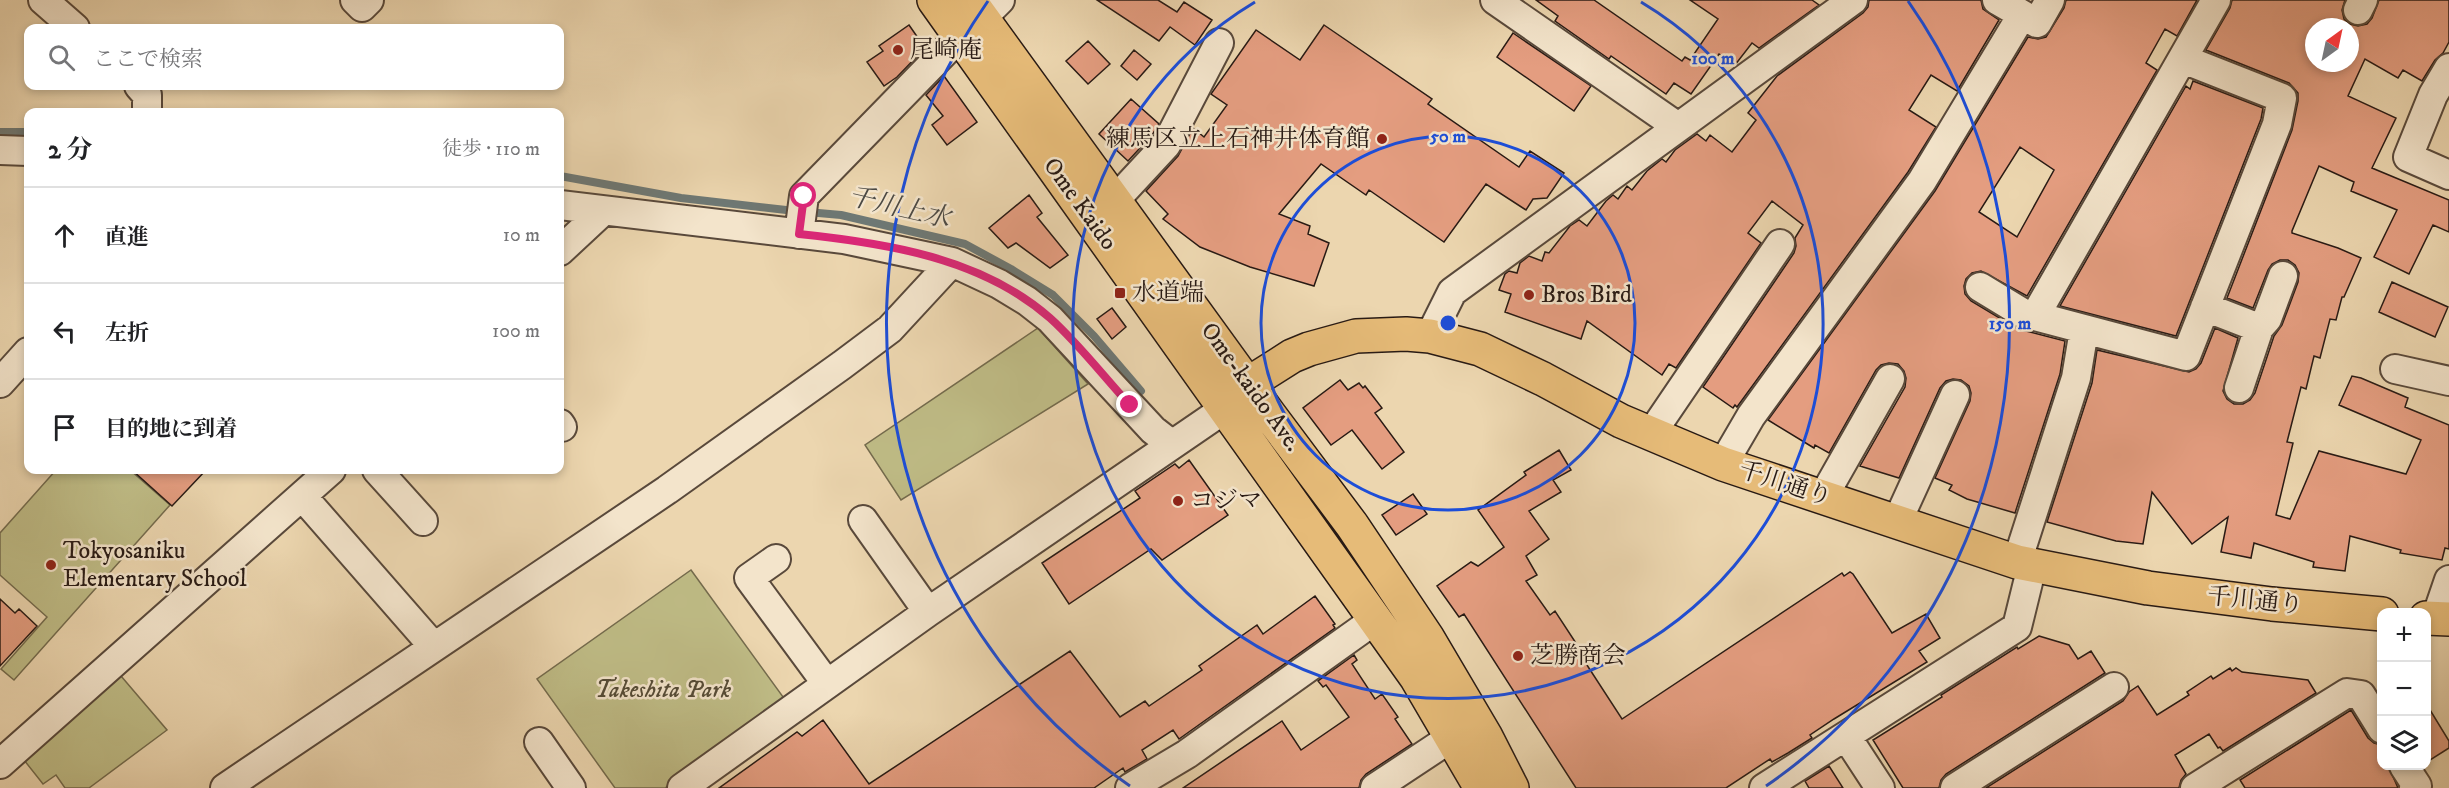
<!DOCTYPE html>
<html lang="ja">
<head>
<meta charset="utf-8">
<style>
	body { margin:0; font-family:"IM FELL DW Pica","Noto Serif JP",serif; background:#f2f2f2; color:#202124 }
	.controls { position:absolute; right:18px; bottom:18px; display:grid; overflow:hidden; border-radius:12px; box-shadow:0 3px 9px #0003 }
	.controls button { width:54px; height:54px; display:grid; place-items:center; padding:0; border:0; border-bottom:2px solid #e0e0e0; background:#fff; color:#202124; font:30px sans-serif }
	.compass { position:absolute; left:2305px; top:18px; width:54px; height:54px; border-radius:50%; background:#fff; box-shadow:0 3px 9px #0003; rotate:33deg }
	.stop { position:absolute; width:18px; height:18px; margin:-14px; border:4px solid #db2777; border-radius:50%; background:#fff }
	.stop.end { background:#db2777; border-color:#fff; box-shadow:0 2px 6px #0008 }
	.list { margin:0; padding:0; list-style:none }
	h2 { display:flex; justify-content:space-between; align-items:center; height:78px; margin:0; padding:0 24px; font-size:26px }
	h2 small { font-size:20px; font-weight:400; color:#757577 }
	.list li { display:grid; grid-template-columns:39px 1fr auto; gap:18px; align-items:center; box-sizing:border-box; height:96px; padding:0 24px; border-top:2px solid #e0e0e0 }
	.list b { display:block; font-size:22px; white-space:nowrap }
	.list em { font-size:20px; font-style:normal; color:#757577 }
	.icon { flex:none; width:33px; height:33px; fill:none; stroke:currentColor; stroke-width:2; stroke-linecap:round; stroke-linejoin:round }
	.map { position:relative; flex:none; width:2449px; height:788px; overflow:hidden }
	.search { position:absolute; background:#fff; box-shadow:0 3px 9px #0003; left:24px; top:24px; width:540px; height:66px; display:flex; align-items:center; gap:15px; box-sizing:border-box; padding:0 21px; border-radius:12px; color:#757577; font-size:22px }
	.panel { position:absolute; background:#fff; box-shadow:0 3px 9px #0003; left:24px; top:108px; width:540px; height:366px; border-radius:12px }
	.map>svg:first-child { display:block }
</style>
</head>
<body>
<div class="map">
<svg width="2449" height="788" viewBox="0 0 2449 788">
	<rect width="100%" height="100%" fill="#ecd6af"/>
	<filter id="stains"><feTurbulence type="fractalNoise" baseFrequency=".00333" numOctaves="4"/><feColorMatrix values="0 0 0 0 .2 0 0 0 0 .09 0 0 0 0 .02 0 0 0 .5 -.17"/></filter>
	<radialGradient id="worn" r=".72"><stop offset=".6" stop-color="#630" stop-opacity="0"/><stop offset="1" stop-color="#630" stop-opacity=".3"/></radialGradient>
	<path fill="#bfbc86" stroke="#746b4d" stroke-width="1.5" d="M1038 328 1088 384 901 500 865 445Z
		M56 470H130L170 505 14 680 1 669 47 617 0 575V533Z
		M691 570 786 701 665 788H615L537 679Z
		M121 676 167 730 89 788H65L56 775 43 784 24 760Z"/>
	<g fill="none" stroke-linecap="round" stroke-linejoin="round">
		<path stroke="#6e7874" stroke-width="8" d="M0 132H28
			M560 176 681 198 795 211
			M807 212 841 215 965 244 1011 269 1053 295 1094 336 1141 391"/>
	</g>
	<path fill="#e49d80" stroke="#281a14" stroke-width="1.5" fill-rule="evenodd" d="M1097 0H1158L1177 12 1184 2 1212 20 1195 45 1170 27 1159 41Z
		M1536 0H1594L1682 61 1685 57 1690 60 1718 19 1690 0H1812L1819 5 1759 48 1752 43 1735 65 1719 54 1691 94 1674 83 1666 94 1611 56 1609 59 1555 21 1558 16Z
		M1869 0H1981L1983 9 1999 20 1957 91 1931 75 1909 110 1936 127 1908 172 1737 407 1735 405 1733 408 1703 387 1794 253 1796 246 1795 238 1803 225 1772 201 1748 233 1761 243 1676 368 1669 364 1662 375 1587 321 1581 339 1505 312 1511 294 1499 290 1505 274 1509 271 1517 273 1520 263 1529 256 1542 261 1545 252 1549 253 1570 226 1579 220 1587 226 1606 201 1613 195 1618 199 1627 186 1632 190 1647 171 1662 159 1666 162 1675 150 1697 134 1706 141 1710 135 1732 152 1756 120 1748 113 1777 76 1863 13 1868 7Z
		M2066 0H2197L2177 36 2165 29 2146 63 2157 70 2027 296 1981 271 1972 273 1966 279 1964 286 1965 294 1971 301 2018 329 2065 341 2060 374 2015 513 1967 499 1949 490 1952 485 1935 478 1970 401 1971 393 1969 386 1961 380 1953 379 1946 381 1940 388 1899 478 1860 466 1905 387 1906 378 1904 371 1898 364 1889 363 1881 365 1876 370 1829 453 1815 445 1814 448 1768 420 1935 191 2028 37 2038 39 2046 37 2064 8ZM2020 147 2054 170 2017 237 1979 212Z
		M2232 0H2345L2342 10 2344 19 2350 24 2358 26 2367 24 2372 18 2379 0H2449V42L2443 53 2435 60 2422 81 2403 70 2398 78 2365 59 2348 96 2396 118 2372 168 2449 200V232L2433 225 2409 274 2374 257 2397 210 2351 191 2354 182 2319 166 2292 231V233L2338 248 2361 258 2344 297H2342L2336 320 2330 319 2320 358 2314 356 2306 389 2301 387 2287 442 2293 443 2276 515 2290 519 2319 451 2406 474 2421 440 2339 405 2352 376 2361 378 2408 398 2405 407 2449 425V549L2445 548 2442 560 2400 553 2401 550 2350 536 2345 571 2313 567 2314 562 2254 543 2251 558 2221 552 2228 517 2192 544 2152 492 2143 544 2116 541 2047 522 2092 383 2097 350 2189 372 2196 369 2201 363 2215 328 2238 338 2223 391 2227 399 2234 404H2243L2250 400 2255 393 2274 336 2282 325 2298 282 2299 273 2295 265 2288 260H2280L2272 264 2268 270 2253 308 2227 298 2292 130 2298 101V93L2289 83 2206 50 2230 8ZM2314 27H2350V63H2314Z
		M909 25 925 48 897 77 884 86 867 62 883 51 879 46Z
		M1324 25 1432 99 1428 104 1519 167 1530 151 1564 173 1547 198 1533 199 1526 210 1486 184 1444 242 1369 190 1366 195 1321 164 1279 214 1310 226 1308 234 1329 243 1314 286 1250 267 1200 247 1163 219 1168 214 1146 191 1178 156 1193 128 1204 137 1227 105 1211 94 1256 30 1300 60Z
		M1513 33 1591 86 1574 111 1497 57Z
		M1088 41 1110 64 1088 84 1066 61Z
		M1134 50 1151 64 1137 80 1121 66Z
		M944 76 977 122 947 145 932 125 943 116 926 95Z
		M2193 81 2263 108 2261 119 2176 336 2060 306 2186 86 2190 89Z
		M1131 99 1159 124 1152 135 1128 161 1099 134Z
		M1029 195 1042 213 1037 217 1068 255 1050 268 1016 243 1008 248 989 228Z
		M2392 282 2448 307 2435 337 2379 312Z
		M1112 308 1126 327 1112 339 1097 319Z
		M1340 380 1348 390 1359 383 1363 388 1365 386 1382 408 1375 413 1404 452 1382 469 1352 430 1331 445 1303 408Z
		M1559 450 1571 470 1553 480 1561 492 1529 511 1549 539 1526 556 1537 575 1526 581 1550 615 1555 611 1587 660 1585 662 1622 719 1842 573 1844 576 1850 572 1853 574 1892 633 1926 614 1940 638 1919 651 1927 662 1834 719 1810 735 1812 738 1788 753 1772 762 1770 759 1726 788H1576L1464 614 1459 617 1437 586 1471 562 1478 566 1504 547 1478 510 1526 475 1524 472Z
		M1189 460 1228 515 1162 560 1151 549 1069 604 1042 563 1140 498 1135 491 1175 464 1179 468Z
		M132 470H206L172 506Z
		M1413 494 1427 514 1396 535 1382 515Z
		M1315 596 1335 624 1333 625 1335 628 1179 739 1173 730 1142 750 1147 759 1125 772 1123 768 1094 788H719L797 732 802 736 823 720 869 784 1070 651 1120 717 1145 701 1149 706 1202 670 1199 666 1257 625 1263 634Z
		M0 599 15 613 19 609 37 626 0 666Z
		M2039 636 2069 645 2078 659 2091 651 2105 673 1946 774 1941 780 1939 788H1903L1873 740 1942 697 1941 695 2017 647 2018 649Z
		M1354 655 1357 660 1352 664 1375 699 1382 694 1398 717 1395 719 1412 744 1366 774 1361 780 1359 788H1183L1282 721 1301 750 1349 717 1326 685 1323 687 1318 681Z
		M2230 668 2232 671 2236 668 2242 672 2308 680 2316 693 2223 751 2220 747 2218 748 2209 734 2175 755 2186 774 2181 780 2179 788H1986L2123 701 2129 692 2138 686 2157 715 2189 695 2187 692 2211 676 2213 679Z
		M2427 705 2449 741V748L2427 762Z
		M2351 710 2368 738 2374 743 2382 745V765H2388L2398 788H2245L2240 780Z
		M1829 766 1843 788H1809L1805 781Z"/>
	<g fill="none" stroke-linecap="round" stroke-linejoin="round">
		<defs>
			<path id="minor" d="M43 0 75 28
				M355 0 362 7 369 0
				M1495 0 1678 127
				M1997 0 2037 23 2050 0
				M2358 10 2363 0
				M982 18 1000 0
				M2183 59 2282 98 2277 124 2186 356 2035 316 2216 0
				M2449 68 2433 95 2408 157 2449 175
				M139 86 147 95V112
				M0 150 28 151
				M1115 200 1166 145 1219 43
				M560 205 844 239 952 262 999 284 1027 301 1050 319 1153 430 1171 444
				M799 234 804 196 960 36
				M560 251 603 211
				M1980 287 2026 315 2035 316
				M2205 307 2259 328 2267 319 2283 276
				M1430 336 1452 292 1853 0
				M2395 369 2449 381
				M0 383 28 352
				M2239 388 2259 328
				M560 424 562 427
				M1651 434 1780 244
				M1723 464 1751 416 1922 181 2022 15
				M377 470 423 521
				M302 496 434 647
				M1823 497 1890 379
				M863 520 928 612
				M1897 522 1955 395
				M776 559 749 578 827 684
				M2017 562 2076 378 2084 330
				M2436 618 2449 580
				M1846 736 1880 788
				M539 742 571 788
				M0 764 331 470
				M2404 766 2417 786 2414 788
				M225 788 667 490 842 365 890 329 952 262
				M682 788 928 612 1226 408
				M1130 788 1187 754 1376 619
				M1375 788 1452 737
				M1764 788 2017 627 2032 566
				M1955 788 2114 687
				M2195 788 2347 693 2361 695 2382 729"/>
			<path id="major" d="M934 0 1416 677 1481 788
				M969 0 1269 414 1352 525 1427 637 1486 737 1512 788
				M1226 408 1248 384 1292 356 1309 349 1356 336 1406 334 1430 336 1480 349 1543 379 1621 421 1723 464 2017 562 2148 588 2272 604 2382 614
				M2426 618 2449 619"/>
		</defs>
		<use href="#minor" stroke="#59493b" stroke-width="32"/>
		<use href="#major" stroke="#281a14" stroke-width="36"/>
		<use href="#minor" stroke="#f3e4cb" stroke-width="28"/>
		<use href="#major" stroke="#e6bb78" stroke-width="33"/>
	</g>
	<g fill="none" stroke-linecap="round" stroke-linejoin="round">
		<path stroke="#db2777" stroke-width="8" d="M804 196 799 234C886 243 982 258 1050 318 1079 344 1104 377 1130 405"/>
	</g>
	<g fill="none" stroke="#1d4ed8" stroke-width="3">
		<circle cx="1448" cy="323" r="187"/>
		<path d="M1641 2A375 375 0 1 1 1255 2"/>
		<path d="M1130 786A562 562 0 0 1 988 1M1908 1A562 562 0 0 1 1766 786"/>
	</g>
	<g fill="#8f2418" stroke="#f3e4cb" stroke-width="2">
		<circle cx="898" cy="50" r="6"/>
		<circle cx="1382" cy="139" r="6"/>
		<rect x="1114" y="287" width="12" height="12" rx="3"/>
		<circle cx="1529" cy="295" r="6"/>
		<circle cx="1178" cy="501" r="6"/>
		<circle cx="51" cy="565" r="6"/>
		<circle cx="1518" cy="656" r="6"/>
	</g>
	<g text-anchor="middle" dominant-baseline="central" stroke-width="5" stroke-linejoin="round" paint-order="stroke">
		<g font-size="24" fill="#281a14" stroke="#f3e4cb" text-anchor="start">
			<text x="910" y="50">尾崎庵</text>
			<text x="1370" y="139" text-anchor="end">練馬区立上石神井体育館</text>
			<text x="1132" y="293">水道端</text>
			<text x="1541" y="295">Bros Bird</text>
			<text x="1190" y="501">コジマ</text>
			<text x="63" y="551">Tokyosaniku<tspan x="63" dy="28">Elementary School</tspan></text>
			<text x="1530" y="656">芝勝商会</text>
		</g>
		<g font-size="24" fill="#281a14" stroke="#f3e4cb">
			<text transform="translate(1080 204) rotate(54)">Ome Kaido</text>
			<text transform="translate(1251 387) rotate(54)">Ome-kaido Ave.</text>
			<text transform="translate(1785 484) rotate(18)">千川通り</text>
			<text transform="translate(2255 601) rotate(6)">千川通り</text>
		</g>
		<g font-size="24" font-style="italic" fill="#554b36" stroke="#f3e4cb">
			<text x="663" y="690">Takeshita Park</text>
		</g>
		<g font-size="26" font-style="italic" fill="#4b4944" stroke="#f3e4cb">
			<text transform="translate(899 208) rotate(13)">千川上水</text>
		</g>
	</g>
	<circle cx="1448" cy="323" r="9" fill="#1d4ed8" stroke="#f3e4cb" stroke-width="3"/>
	<g font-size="18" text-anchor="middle" font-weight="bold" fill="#1d4ed8" stroke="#f3e4cb" stroke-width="5" stroke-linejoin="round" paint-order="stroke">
		<text x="1713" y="64">100 m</text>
		<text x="1448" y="142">50 m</text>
		<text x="2010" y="329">150 m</text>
	</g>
	<rect width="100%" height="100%" filter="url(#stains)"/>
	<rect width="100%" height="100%" fill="url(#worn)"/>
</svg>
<div class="controls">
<button>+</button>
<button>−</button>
<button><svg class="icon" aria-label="layers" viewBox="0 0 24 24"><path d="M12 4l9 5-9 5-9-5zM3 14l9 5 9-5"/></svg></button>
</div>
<svg class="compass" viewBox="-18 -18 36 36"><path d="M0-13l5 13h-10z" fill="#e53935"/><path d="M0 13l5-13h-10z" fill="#757577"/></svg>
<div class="stop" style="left:804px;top:196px"></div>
<div class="stop end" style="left:1130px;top:405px"></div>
<div class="search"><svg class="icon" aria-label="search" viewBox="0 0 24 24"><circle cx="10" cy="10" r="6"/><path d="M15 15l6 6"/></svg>ここで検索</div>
<section class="panel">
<h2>2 分<small>徒歩 · 110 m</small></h2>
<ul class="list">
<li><svg class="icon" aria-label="ahead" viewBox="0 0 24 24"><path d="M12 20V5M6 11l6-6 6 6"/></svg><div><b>直進</b></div><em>10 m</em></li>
<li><svg class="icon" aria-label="left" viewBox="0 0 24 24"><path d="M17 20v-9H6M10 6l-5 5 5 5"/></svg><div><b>左折</b></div><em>100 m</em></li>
<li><svg class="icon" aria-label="arrive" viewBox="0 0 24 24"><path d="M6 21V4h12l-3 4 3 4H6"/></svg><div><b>目的地に到着</b></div></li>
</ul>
</section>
</div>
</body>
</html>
